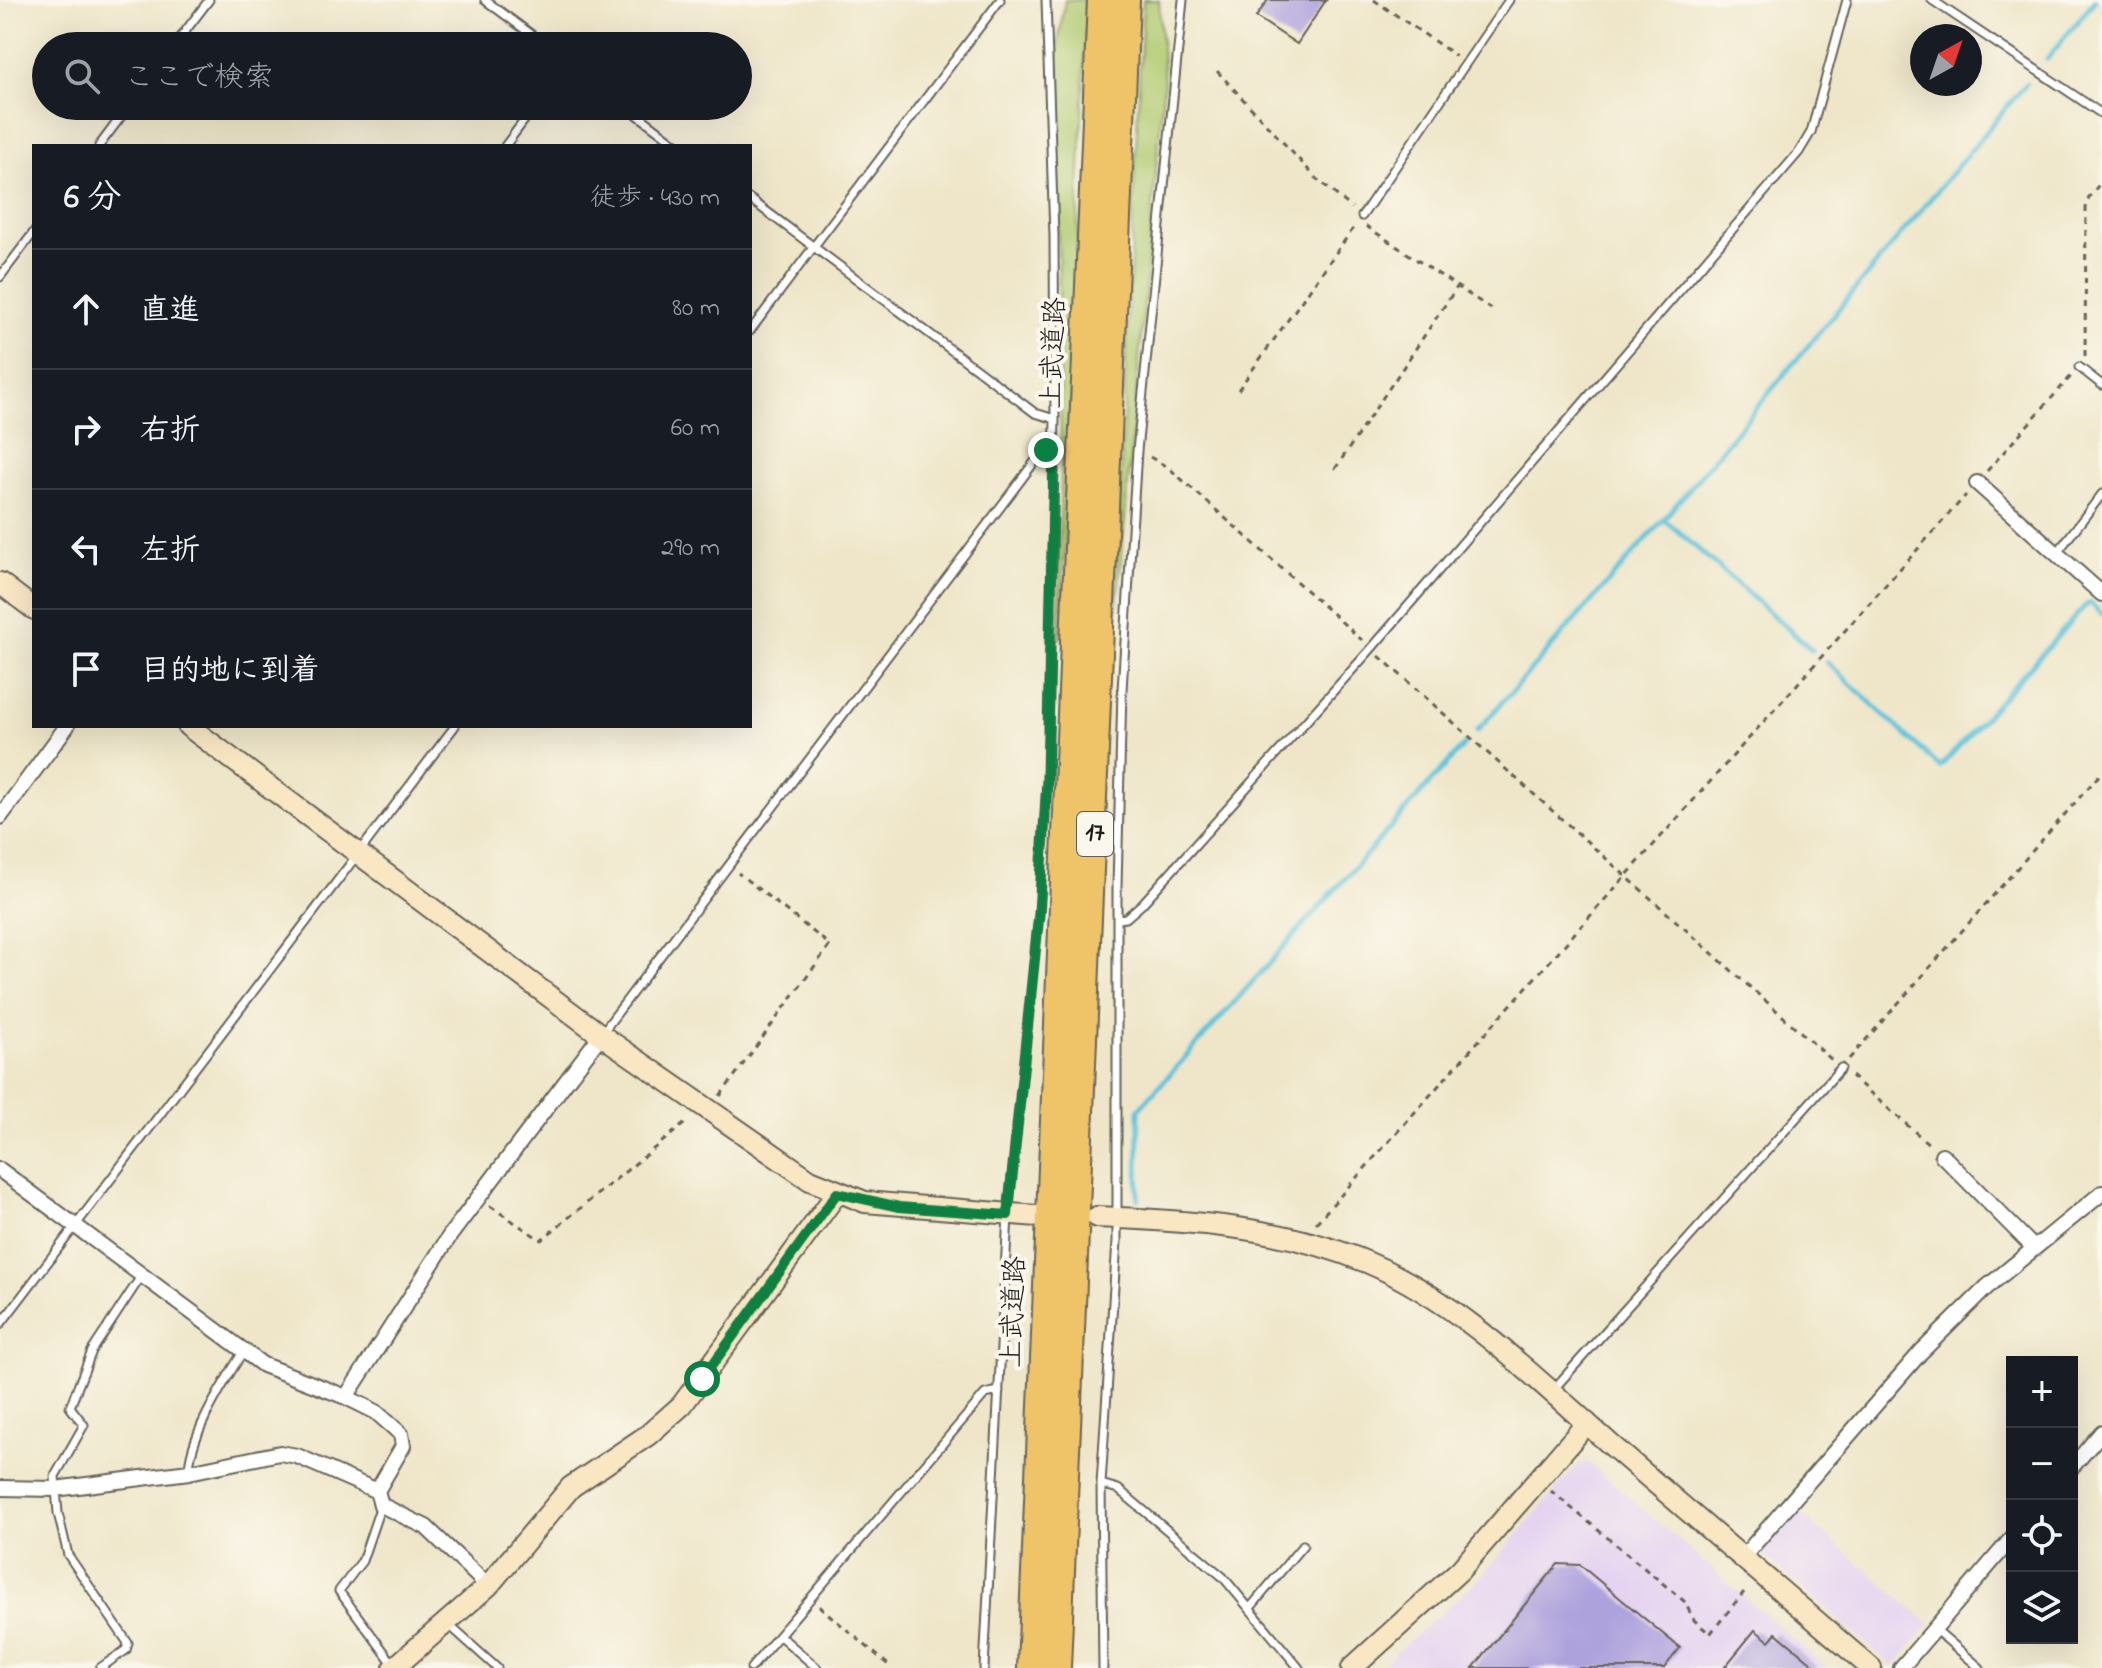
<!DOCTYPE html>
<html lang="ja">
<head>
<meta charset="utf-8">
<style>
	body { margin:0; font-family:"Indie Flower","Klee One",sans-serif; background:#242831; color:#f1f3f6 }
	.controls { position:absolute; right:24px; bottom:24px; display:grid; overflow:hidden; border-radius:0px; box-shadow:0 8px 32px #0002 }
	.controls button { width:72px; height:72px; display:grid; place-items:center; padding:0; border:0; border-bottom:2px solid #363941; background:#171b24; color:#f1f3f6; font:40px sans-serif }
	.compass { position:absolute; left:1910px; top:24px; width:72px; height:72px; border-radius:50%; background:#171b24; box-shadow:0 8px 32px #0002; rotate:40deg }
	.stop { position:absolute; width:24px; height:24px; margin:-18px; border:6px solid #0b8043; border-radius:50%; background:#fff }
	.stop.end { background:#0b8043; border-color:#fff; box-shadow:0 2px 8px #0008 }
	.list { margin:0; padding:0; list-style:none }
	h2 { display:flex; justify-content:space-between; align-items:center; height:104px; margin:0; padding:0 32px; font-size:34px }
	h2 small { font-size:26px; font-weight:400; color:#9ea1a6 }
	.list li { display:grid; grid-template-columns:52px 1fr auto; gap:24px; align-items:center; box-sizing:border-box; height:120px; padding:0 32px; border-top:2px solid #363941 }
	.list b { display:block; font-size:30px; white-space:nowrap }
	.list em { font-size:26px; font-style:normal; color:#9ea1a6 }
	.icon { flex:none; width:44px; height:44px; fill:none; stroke:currentColor; stroke-width:2; stroke-linecap:round; stroke-linejoin:round }
	.map { position:relative; flex:none; width:2102px; height:1668px; overflow:hidden }
	.search { position:absolute; background:#171b24; box-shadow:0 8px 32px #0002; left:32px; top:32px; width:720px; height:88px; display:flex; align-items:center; gap:20px; box-sizing:border-box; padding:0 28px; border-radius:44px; color:#9ea1a6; font-size:30px }
	.panel { position:absolute; background:#171b24; box-shadow:0 8px 32px #0002; left:32px; top:144px; width:720px; height:584px; border-radius:0px }
	.map>svg:first-child { display:block }
</style>
</head>
<body>
<div class="map">
<svg width="2102" height="1668" viewBox="0 0 2102 1668">
	<rect width="100%" height="100%" fill="#fbf7ec"/>
	<filter id="ink" filterUnits="userSpaceOnUse"><feTurbulence type="fractalNoise" baseFrequency=".0125" numOctaves="2"/><feDisplacementMap in="SourceGraphic" scale="16" xChannelSelector="R" yChannelSelector="G"/><feConvolveMatrix kernelMatrix="1 2 1 2 8 2 1 2 1" color-interpolation-filters="sRGB"/></filter>
	<filter id="wash" filterUnits="userSpaceOnUse"><feTurbulence type="fractalNoise" baseFrequency=".006" numOctaves="4" result="noise"/><feDisplacementMap in="SourceGraphic" scale="32" xChannelSelector="R" yChannelSelector="G"/><feGaussianBlur stdDeviation="1.8" result="paint"/><feColorMatrix in="noise" values="0 0 0 0 0 0 0 0 0 0 0 0 0 0 0 0 0 1.4 0 .05"/><feComposite in="paint" operator="in"/></filter>
	<g filter="url(#wash)">
		<rect width="100%" height="100%" fill="#efe6c9"/>
		<path fill="#e5d3f1" d="M1588 1462 1827 1668H1379L1482 1576 1578 1464Z
			M1795 1509 1930 1624 1893 1667 1757 1550Z"/>
		<path fill="#b0ca6f" stroke="#667346" stroke-width="2" d="M1065 0H1087L1061 639H1058L1061 455 1056 57Z
			M1143 0H1159L1164 80 1112 664Z"/>
		<g fill="none" stroke-linecap="round" stroke-linejoin="round">
			<path stroke="#5ec2db" stroke-width="5" d="M2047 59 2095 0
				M1664 519 1812 650
				M1827 662 1940 767 2085 606 2090 603 2102 614
				M1477 731 1664 519 2026 84
				M1138 1199 1139 1109 1464 745"/>
		</g>
		<g id="blocks">
			<path fill="#aea2dd" d="M1268 0H1326L1297 44 1256 17Z
				M1558 1564 1580 1565 1680 1648 1664 1668H1473Z
				M1755 1630 1769 1641 1776 1633 1818 1668H1724Z"/>
		</g>
	</g>
	<g filter="url(#ink)">
		<use href="#blocks" fill-opacity="0" stroke="#666359" stroke-width="2"/>
		<g fill="none" stroke-linecap="round" stroke-linejoin="round">
			<defs>
				<path id="lane" d="M485 0 547 46
					M1932 0 2102 114
					M174 46 209 0
					M626 106 679 146
					M99 146 129 106
					M505 146 535 106
					M750 199 1035 413 1055 419
					M1362 216 1509 0
					M0 277 34 232
					M750 331 1000 0
					M2079 367 2102 385
					M2057 553 2102 494
					M1118 919 1126 918 1142 904 1371 649 1799 152 1811 132 1847 0
					M602 1033 1036 460 1054 445
					M0 1325 455 726
					M1552 1391 1841 1068
					M189 1472C189 1436 225 1381 244 1350
					M1101 1484 1118 1489 1223 1577 1299 1668
					M381 1505 362 1561 339 1591 394 1665
					M1250 1608 1303 1545
					M448 1624 497 1668
					M1935 1629 1980 1668
					M779 1635 817 1668
					M100 1668 126 1650 128 1643 68 1555 58 1513 55 1476 84 1425 70 1407 92 1351 142 1275
					M751 1668 985 1394 999 1391
					M984 1668 1008 1215 1039 914 1047 781 1055 419 1054 236 1046 0
					M1103 1668 1101 1484 1117 1241V887L1122 690 1137 451 1183 0"/>
				<path id="street" d="M1977 483 2102 594
					M0 817 67 726
					M1942 1155 2034 1248
					M0 1170 263 1365 346 1397 376 1412 401 1434 403 1446 377 1491
					M346 1397 451 1234 601 1035
					M2072 1467 2102 1432
					M0 1488 55 1489 189 1472 280 1453 297 1456 377 1491 381 1505 426 1527 488 1586
					M1743 1557 1921 1352 1987 1287 2102 1193
					M1901 1668 2012 1538"/>
				<path id="secondary" d="M0 583 34 609
					M188 726 601 1035 810 1180 865 1202 1037 1216
					M1097 1217C1191 1221 1281 1226 1369 1263 1460 1302 1536 1379 1610 1444 1697 1519 1784 1593 1871 1668
					M394 1668 488 1586 571 1487 648 1435 682 1405 837 1193
					M1352 1668 1460 1570 1587 1423"/>
				<path id="highway" d="M1031 1668 1101 0
					M1057 1668 1126 0"/>
			</defs>
			<use href="#lane" stroke="#666359" stroke-width="11"/>
			<use href="#street" stroke="#666359" stroke-width="18"/>
			<use href="#secondary" stroke="#666359" stroke-width="24"/>
			<use href="#highway" stroke="#666359" stroke-width="30"/>
			<path stroke="#666359" stroke-width="3" stroke-dasharray="6 6" stroke-linecap="butt" d="M1374 0 1456 56
				M1217 71 1317 179 1352 208
				M1366 226 1491 309
				M2085 356 2086 208 2089 197 2102 181
				M1238 390 1355 226
				M1150 457 1169 468 1362 640
				M1335 469 1457 287
				M1987 471 2072 375
				M1379 656 1833 1061
				M1849 1059 2102 772
				M1851 1076 1930 1145
				M720 1096 830 945 738 873
				M490 1206 541 1240 689 1120
				M1316 1223 1966 495
				M1551 1491 1684 1601 1694 1620 1710 1634 1744 1592
				M819 1606 892 1668"/>
			<use href="#lane" stroke="#fff" stroke-width="7"/>
			<use href="#street" stroke="#fff" stroke-width="14"/>
			<use href="#secondary" stroke="#f9e7c3" stroke-width="20"/>
			<use href="#highway" stroke="#efc469" stroke-width="26"/>
		</g>
	</g>
	<g fill="none" stroke-linecap="round" stroke-linejoin="round" filter="url(#ink)">
		<path stroke="#0b8043" stroke-width="10" d="M702 1379 837 1193 899 1207 1008 1215 1039 914 1047 781 1054 445 1046 450"/>
	</g>
	<g text-anchor="middle" dominant-baseline="central" stroke-width="8" stroke-linejoin="round" paint-order="stroke">
		<rect fill="#fbf7ec" stroke="#5f5e5a" stroke-width="2" x="1077" y="812" width="36" height="44" rx="6"/>
		<g font-size="26" font-weight="bold" fill="#1c1c1c">
			<text x="1095" y="834">17</text>
		</g>
		<g font-size="28" fill="#1c1c1c" stroke="#fbf7ec">
			<text transform="translate(1055 353) rotate(-88)">上武道路</text>
			<text transform="translate(1015 1312) rotate(-88)">上武道路</text>
		</g>
	</g>
</svg>
<div class="controls">
<button>+</button>
<button>−</button>
<button><svg class="icon" aria-label="locate" viewBox="0 0 24 24"><circle cx="12" cy="12" r="6"/><path d="M12 2v4M12 18v4M2 12h4M18 12h4"/></svg></button>
<button><svg class="icon" aria-label="layers" viewBox="0 0 24 24"><path d="M12 4l9 5-9 5-9-5zM3 14l9 5 9-5"/></svg></button>
</div>
<svg class="compass" viewBox="-18 -18 36 36"><path d="M0-13l5 13h-10z" fill="#e53935"/><path d="M0 13l5-13h-10z" fill="#9ea1a6"/></svg>
<div class="stop" style="left:702px;top:1379px"></div>
<div class="stop end" style="left:1046px;top:450px"></div>
<div class="search"><svg class="icon" aria-label="search" viewBox="0 0 24 24"><circle cx="10" cy="10" r="6"/><path d="M15 15l6 6"/></svg>ここで検索</div>
<section class="panel">
<h2>6 分<small>徒歩 · 430 m</small></h2>
<ul class="list">
<li><svg class="icon" aria-label="ahead" viewBox="0 0 24 24"><path d="M12 20V5M6 11l6-6 6 6"/></svg><div><b>直進</b></div><em>80 m</em></li>
<li><svg class="icon" aria-label="right" viewBox="0 0 24 24"><path d="M7 20v-9h11M14 6l5 5-5 5"/></svg><div><b>右折</b></div><em>60 m</em></li>
<li><svg class="icon" aria-label="left" viewBox="0 0 24 24"><path d="M17 20v-9H6M10 6l-5 5 5 5"/></svg><div><b>左折</b></div><em>290 m</em></li>
<li><svg class="icon" aria-label="arrive" viewBox="0 0 24 24"><path d="M6 21V4h12l-3 4 3 4H6"/></svg><div><b>目的地に到着</b></div></li>
</ul>
</section>
</div>
</body>
</html>
